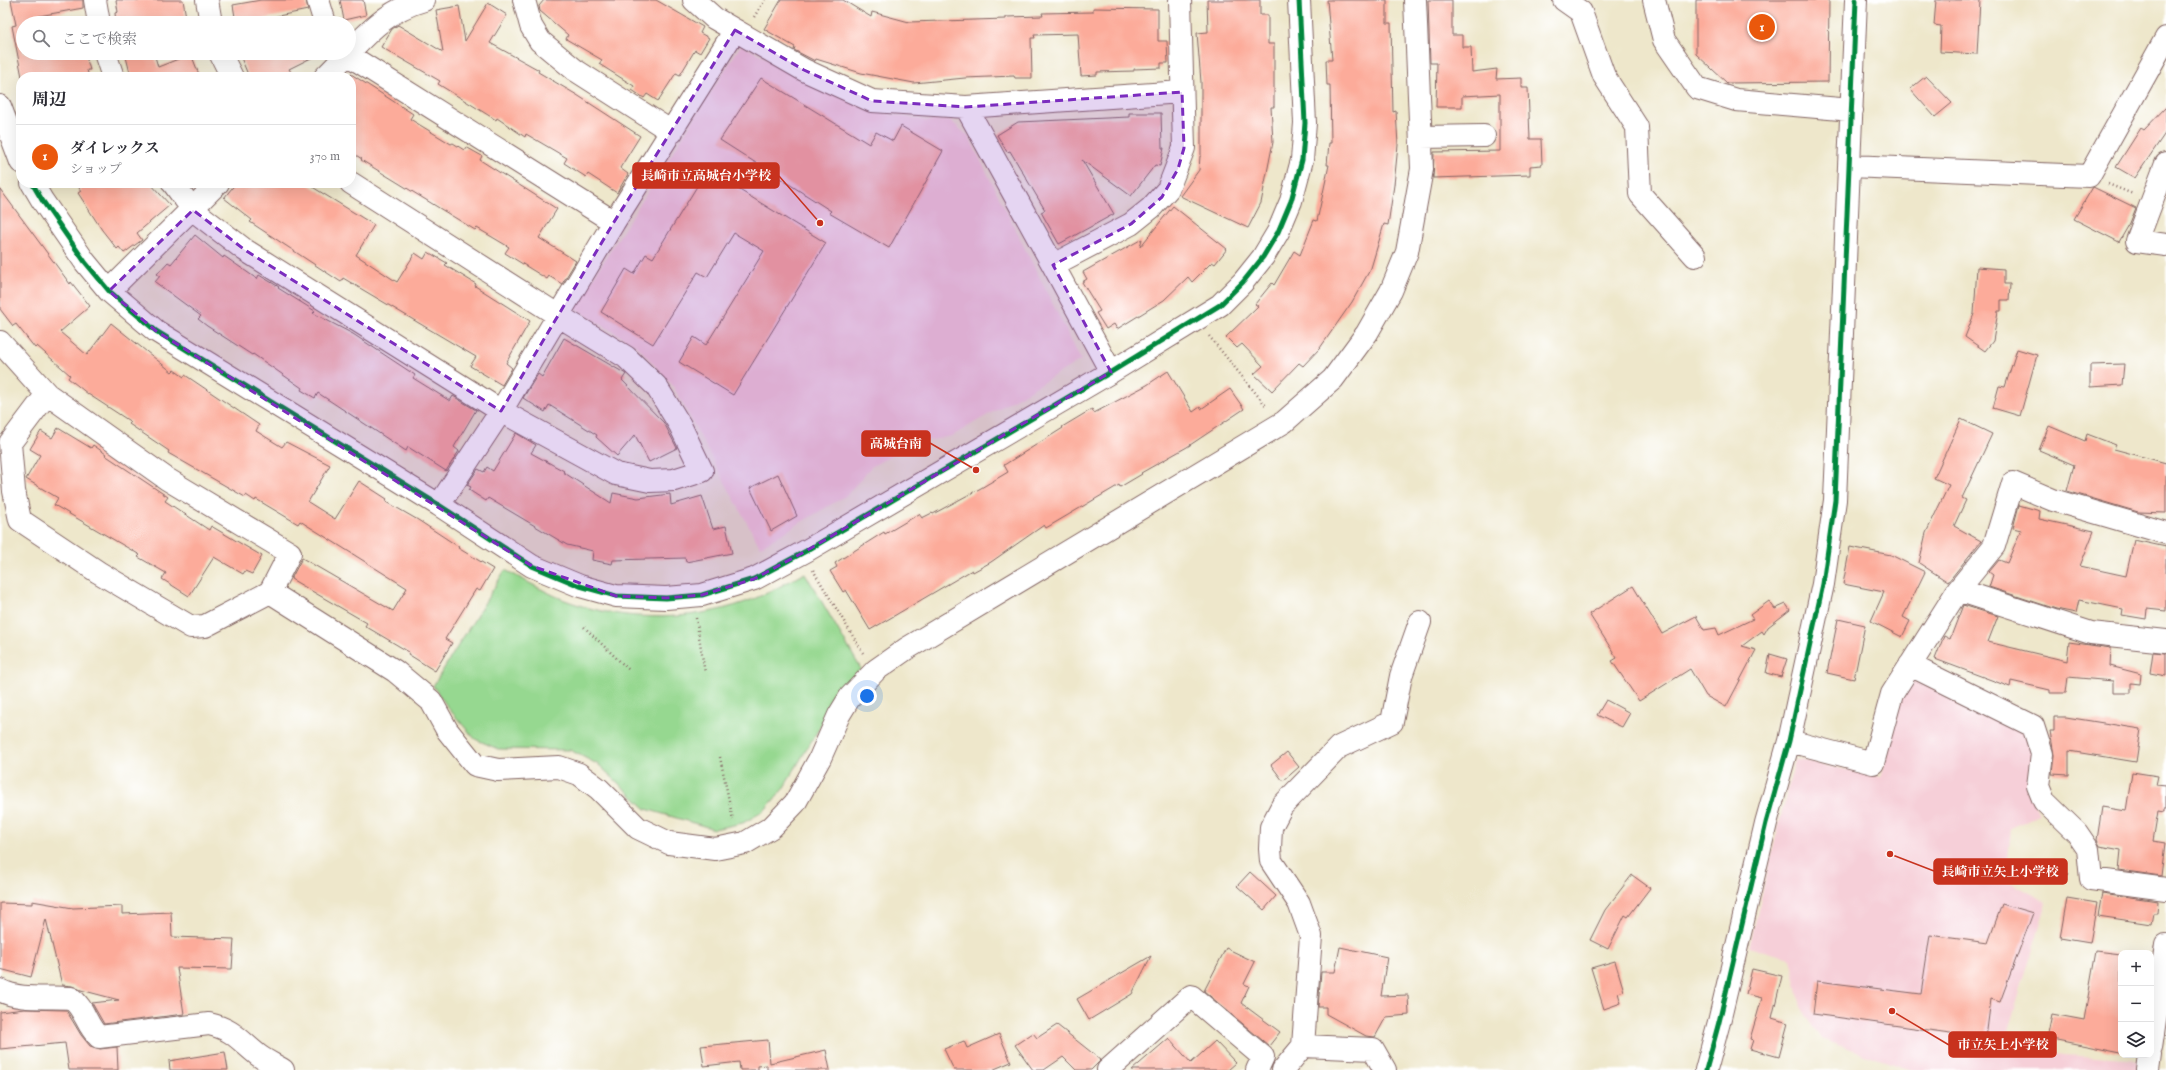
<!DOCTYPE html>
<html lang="ja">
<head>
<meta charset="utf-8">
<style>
	body { margin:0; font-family:"IM FELL English","Noto Serif JP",serif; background:#f2f2f3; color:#2b2b33 }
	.controls { position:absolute; right:12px; bottom:12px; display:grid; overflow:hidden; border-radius:8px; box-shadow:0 4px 16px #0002 }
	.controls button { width:36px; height:36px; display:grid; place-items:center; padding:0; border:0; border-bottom:1px solid #e1e1e2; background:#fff; color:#2b2b33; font:20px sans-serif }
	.you { position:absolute; left:867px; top:696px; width:14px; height:14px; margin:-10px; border:3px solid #fff; border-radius:50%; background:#1a73e8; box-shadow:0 0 0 6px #1a73e833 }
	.badge { display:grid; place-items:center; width:26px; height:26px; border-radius:50%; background:#ea580c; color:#fff; font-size:13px; font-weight:700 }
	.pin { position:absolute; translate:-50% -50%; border:2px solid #fff; box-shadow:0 1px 4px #0006 }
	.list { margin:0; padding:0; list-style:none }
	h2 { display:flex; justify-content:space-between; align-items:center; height:52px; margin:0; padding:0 16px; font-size:17px }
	h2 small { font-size:13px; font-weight:400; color:#7c7c81 }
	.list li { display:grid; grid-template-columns:26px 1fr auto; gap:12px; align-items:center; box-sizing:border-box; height:64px; padding:0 16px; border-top:1px solid #e1e1e2 }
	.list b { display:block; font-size:15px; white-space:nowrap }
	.list p { margin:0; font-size:13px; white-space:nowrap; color:#7c7c81 }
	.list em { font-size:13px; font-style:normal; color:#7c7c81 }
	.icon { flex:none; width:22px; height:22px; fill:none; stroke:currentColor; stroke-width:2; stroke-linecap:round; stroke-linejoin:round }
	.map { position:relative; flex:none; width:2166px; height:1070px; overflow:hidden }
	.search { position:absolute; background:#fff; box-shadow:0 4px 16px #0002; left:16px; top:16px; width:340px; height:44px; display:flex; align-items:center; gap:10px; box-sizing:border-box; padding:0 14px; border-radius:22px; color:#7c7c81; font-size:15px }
	.panel { position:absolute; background:#fff; box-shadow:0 4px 16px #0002; left:16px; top:72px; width:340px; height:116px; border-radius:16px }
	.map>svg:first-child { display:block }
</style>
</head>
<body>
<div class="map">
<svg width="2166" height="1070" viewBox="0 0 2166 1070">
	<rect width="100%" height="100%" fill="#fff"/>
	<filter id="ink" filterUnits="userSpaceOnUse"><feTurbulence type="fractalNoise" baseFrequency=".025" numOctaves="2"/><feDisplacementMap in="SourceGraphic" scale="8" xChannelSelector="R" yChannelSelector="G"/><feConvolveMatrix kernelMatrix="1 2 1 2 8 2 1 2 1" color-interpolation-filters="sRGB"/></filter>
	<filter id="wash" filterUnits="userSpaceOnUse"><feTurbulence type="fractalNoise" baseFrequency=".012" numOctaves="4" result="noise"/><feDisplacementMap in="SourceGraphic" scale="16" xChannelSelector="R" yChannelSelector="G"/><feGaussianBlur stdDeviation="0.9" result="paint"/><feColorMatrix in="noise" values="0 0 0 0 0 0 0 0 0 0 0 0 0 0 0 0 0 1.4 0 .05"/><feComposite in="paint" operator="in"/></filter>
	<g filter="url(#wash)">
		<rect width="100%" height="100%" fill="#eee7cb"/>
		<path fill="#f6cfd8" d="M741 45 867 110 925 121 950 120 969 137 1081 360 952 436 912 444 871 467 847 495 760 547 673 386 637 346 574 308Z
			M1914 678 2025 730 2035 752 2028 792 2040 814 2011 828 2006 880 2047 902 2007 1034 2065 1055 2142 1060 2141 1070H1911L1821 1039 1801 1007 1790 958 1749 947 1795 759 1881 777 1901 697Z"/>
		<path fill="#96d890" stroke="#707c5e" d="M505 570C527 581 549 595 573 603 630 623 700 621 756 598 773 591 789 581 805 573L861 669 847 681 783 789 764 811 743 823 714 829 646 809 599 765 570 750 498 749 475 739 449 709 433 686Z"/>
		<g id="blocks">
			<path fill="#fcab9a" d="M11 0H83V8L39 16 40 23H23V53H85L90 70H87L89 77H22L12 26 16 25Z
				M116 0H183L187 23H116L115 13 118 12Z
				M261 0H306L308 10 263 19 264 23H236L233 5Z
				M340 0H363L366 15 344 20Z
				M544 0H656L703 27 700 33 709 38 700 53 695 50 680 75 676 73 658 101 647 94 644 98 632 90 634 86 599 64 602 60 566 39 568 35 540 11 539 6Z
				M781 0H843L871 17 872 12 909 22 1006 19V17L1043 16 1042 13 1093 12V8L1158 9V41H1167L1168 63H1161V68L1134 69V71L1097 72V75L1081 76 1078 34 1034 35 1035 38H1031L1032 78H1015L1014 76 965 78 914 83 861 73 816 59 815 61 794 50 795 47 764 29Z
				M1207 0H1260V15H1268V44H1274V107H1271L1273 142 1261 203 1248 228 1180 196 1199 170 1200 156H1201V82L1197 33 1208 32Z
				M1327 0H1387V23H1391L1393 112 1396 111 1398 145 1394 185 1388 225 1384 224 1371 268 1352 302 1320 348 1303 366 1299 363 1272 391 1254 374 1263 366 1242 344 1237 348 1226 337 1258 306 1255 304 1272 283 1274 285 1294 251 1300 255 1314 220 1317 221 1329 165H1327L1329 143H1331L1330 85H1327L1326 60H1332Z
				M1428 0H1452V35H1462V47H1471L1472 72 1497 69 1496 79 1521 78V88H1528L1530 139H1541L1542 165 1530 166V175L1433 178 1434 152 1500 151V94L1462 96V107H1436L1437 63H1430Z
				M1696 0H1829L1828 82 1727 83 1696 54Z
				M1936 0H1980L1977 54 1940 52 1941 26 1934 25Z
				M488 3 507 15 490 43 539 70 538 72 577 95 640 136 620 168 628 174 617 193 588 174 586 177 564 163 567 158 526 134 525 137 497 118 496 120 472 105 438 84 440 81 381 47 392 29 398 25 443 52 436 10 459 6 465 41Z
				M125 53H154L158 67 191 54 200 77H131Z
				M239 53H321L289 69 294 77H249Z
				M351 74 413 114 410 119 451 144 453 143 464 150 466 147 482 156 480 160 557 209 539 238 576 261 562 284 549 276 547 279 505 253 509 247 477 228 475 230 361 160 362 159 351 152Z
				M1926 76 1952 103 1935 117 1910 89Z
				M761 78 869 144 876 132 893 141 901 126 943 151 889 248 829 213 831 211 720 140Z
				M2166 107V132L2135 178 2116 167 2141 128 2144 130Z
				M1129 113H1161L1162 148H1164L1160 166 1155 165 1131 196 1082 160 1114 214 1059 244 1041 212 1045 210 1010 151 1007 152 997 135 1018 122 1129 117Z
				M707 170 826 243 733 395 679 362 694 337 706 345 764 251 734 233 707 277 698 272 653 344 601 312 626 269 634 274 646 254 653 258Z
				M76 183H150L170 205 137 233 142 240 124 253 119 247 117 249 102 230 78 193 81 191Z
				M236 183H306L374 225 356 255 397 282 415 253 424 259 428 252 447 263 445 265 476 284 475 286 530 321 506 363 512 368 502 385 470 366 476 357 343 278 341 282 250 222 252 220 224 198Z
				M2093 187 2136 208 2130 223 2119 242 2074 219Z
				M0 189 70 284 71 282 90 306 60 332 87 355 111 323 172 372 174 370 184 377 185 375 259 425 256 431 282 447 286 442 330 465 308 502 335 519 359 481 387 499 385 501 418 520 459 547 458 548 493 569 480 591 476 589 445 639 452 643 435 671 408 654 409 652 365 626 367 623 291 579 302 558 393 611 407 588 300 521 298 524 256 499 255 501 246 495 245 497 168 453 169 451 129 424 131 422 88 394 68 378 70 375 37 346 35 348 16 324 13 326 0 309Z
				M1173 206 1227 249 1215 264 1212 262 1192 282 1188 277 1164 300 1117 329 1114 324 1106 329 1096 313 1100 311 1082 282 1087 279 1083 272 1142 239 1140 247Z
				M195 235 223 258 224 256 257 279 259 275 279 287 278 288 315 311 313 313 353 334 415 375 413 378 450 401 453 396 476 410 454 447 459 451 446 471 408 447 406 451 318 393 315 398 301 390 302 388 253 354 252 355 207 326 198 319 201 316 155 282 160 276 157 274 168 262 171 264Z
				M1977 267 2004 269V284H2010L2009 300H2001V311H1998L1993 341 1985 351 1965 337 1974 314Z
				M564 338 626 374 622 380 664 423 677 448 649 462 635 435 617 456 596 437 597 435 549 405 545 412 523 398 538 374 542 377Z
				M2017 349 2037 355 2020 416 1993 408 1999 386 2005 387Z
				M2124 364 2122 385 2090 387V365Z
				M1168 371 1193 412 1200 407 1201 409 1230 389 1244 409 1187 447 1141 473 1142 474 1120 487 1119 485 1046 528 1044 525 991 562 973 572 972 570 870 630 846 590 843 592 830 571 837 567 835 563 884 532 885 534 919 514 922 518 932 513 933 514 981 488 1008 472 1004 465 1063 428 1062 427 1092 409 1094 413 1147 385Z
				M1961 419 1992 434 1962 498 1966 500 1954 526 1981 541 1948 582 1919 563 1926 533 1949 485 1934 478Z
				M2049 426 2085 441 2087 434 2116 445 2114 449 2166 463V513L2138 512 2067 491 2074 465 2039 450Z
				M58 428 91 448 93 445 106 454 105 455 168 497 165 501 209 530 211 526 262 556 252 574 245 571 243 574 214 557 189 596 162 579 166 573 138 557 140 555 54 505 58 498 26 479 40 455 30 449 41 431 52 438Z
				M516 433 536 445 531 453 564 471 563 472 611 503 613 493 638 498 670 494 671 505 702 496 713 529 726 526 732 553 686 562 685 558 613 560 612 564 592 560 593 551 567 545 488 498 486 501 469 490 471 487 467 485 478 469 484 472 487 467 493 471Z
				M778 474 797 516 771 531 750 488Z
				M2019 505 2040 511 2039 519 2094 531 2080 566 2126 576 2134 540 2166 547V611L2147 609 2146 619 2122 615 2123 609 2079 600 2076 613 2056 609 1989 587 1993 575 1989 572 1999 560 2007 563 2021 530 2013 528Z
				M1850 547 1891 555 1925 572 1903 617 1910 621 1902 637 1871 621 1884 592 1843 584Z
				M1633 586 1662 634 1696 616 1704 630 1716 628 1719 635 1753 619 1750 615 1769 601 1775 609 1786 604 1790 610 1768 627 1764 634 1762 631 1742 646 1756 650 1726 707 1706 696 1690 669 1639 701 1612 661 1617 658 1589 614Z
				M1963 605 1998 616 1988 642 2067 661 2069 642 2111 648 2110 666 2141 674 2140 684 2131 683V693H2113V681L2068 677 2066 693H2050V690L2011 681 2010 687 1935 659 1944 636 1950 639Z
				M1838 619 1865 625 1854 679 1827 673Z
				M2153 652 2166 653V676L2150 673Z
				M1770 654 1787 659 1781 677 1766 673Z
				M1606 700 1630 713 1622 727 1597 715Z
				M2054 717H2066L2141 729 2136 762 2069 751V775L2052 774 2054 755 2050 731H2054Z
				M1287 752 1299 767 1283 781 1271 765Z
				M2132 772 2158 776 2156 785 2166 786V809H2164V812L2158 811 2153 841 2165 843 2161 876 2119 870 2121 850 2100 846 2097 840 2102 807 2126 811Z
				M1250 872 1276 896 1264 910 1237 886Z
				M1632 875 1650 888 1628 917 1625 915 1608 949 1590 940 1605 910Z
				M2102 893 2158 901 2157 913H2153L2151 924 2098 916Z
				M2067 898 2097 903 2090 943 2060 938Z
				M32 901 73 908 122 906V914L171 912 172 937 234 939 232 969 177 968 184 1014 104 1024 92 1003 119 1000 81 990 72 986 62 985 46 919 31 977 0 969V903L32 904Z
				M2002 904 2033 913 2000 1002 1991 999 1986 1038 1813 1014 1817 981 1921 994 1930 935 1988 943Z
				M1340 947 1387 957 1381 996 1408 995 1409 1015 1386 1017 1375 1037 1366 1036 1326 1014V1007H1318L1321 972H1335Z
				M1226 948 1255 962 1244 984 1249 986 1241 1003 1280 1032 1269 1046 1204 991Z
				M2096 951 2121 954V1053L2047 1038 2052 1014 2084 1020Z
				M1151 956 1132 994 1089 1020 1077 999Z
				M1615 961 1624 991 1618 993 1621 1003 1604 1009 1591 968Z
				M1752 969 1782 976 1772 1018 1788 1023 1779 1057 1750 1049 1753 1040 1750 1039 1762 998 1746 994Z
				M24 1009 66 1010 81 1035 90 1046 100 1049 117 1047 118 1070H69L65 1043 0 1049V1012Z
				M1057 1025 1101 1060 1091 1070H1076L1063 1057 1044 1070H1033L1015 1045 1033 1033 1037 1038Z
				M999 1034 1011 1062 992 1070H954L944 1049 964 1041 967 1048Z
				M1169 1038 1191 1063 1215 1041 1236 1063 1228 1070H1132Z
				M768 1040 770 1063 826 1050 830 1070H767V1065L758 1066V1070H740L739 1062 704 1066 701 1046Z
				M225 1052 228 1070H170L169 1061Z"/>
		</g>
	</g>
	<g filter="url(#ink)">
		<use href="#blocks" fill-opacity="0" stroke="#836563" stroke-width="1"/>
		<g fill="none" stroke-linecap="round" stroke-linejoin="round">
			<defs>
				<path id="minor" d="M95 0 99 23
					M207 0 211 23
					M318 0 325 23
					M524 0 531 26 540 41 575 70 672 132
					M694 0 714 18 804 70 872 101 966 107 1182 92
					M1564 0 1581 12 1604 76 1637 127 1640 194 1695 256
					M1654 0 1664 40 1697 88 1736 100 1852 110
					M105 53 113 77
					M220 53 232 77
					M345 53 614 222
					M325 77C357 46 379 12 424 0
					M0 106 21 162
					M966 107 1053 265 1131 224 1151 208 1168 189 1184 148 1180 0
					M1421 137 1484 136
					M2166 164 2137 241 2166 245
					M1850 166 2089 176 2166 38
					M32 183 42 200 85 262 109 291 156 331 439 505 532 566 580 586 616 596 666 598 702 595 754 579 806 551 1111 372 1220 305 1243 282 1263 257 1278 232 1291 201 1302 160 1305 123 1299 0
					M173 183 193 210 245 250 501 411 616 474 650 481 674 480 702 471 680 425 656 386 626 357 559 316 351 183
					M1053 265 1111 372
					M109 291 218 183
					M0 342 47 394 167 479 290 553 270 592 205 626 191 627 98 572 20 520 14 491 10 443 47 394
					M439 505 501 411 614 222 735 30
					M1958 590 2091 633 2166 641
					M270 592 395 671 431 701 447 730 475 765 498 770 559 767 579 774 599 789 638 828 669 843 715 849 745 843 772 827 795 803 820 758 839 715 850 697 876 670 906 649 1284 422 1333 379 1367 333 1391 291 1407 252 1422 169 1415 0
					M1910 665 2033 726 2042 754 2038 786 2044 801 2077 833 2088 849 2091 879 2166 889
					M1789 741 1873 763 1892 694 1958 590 1994 546 2013 483 2053 500 2166 533
					M0 990C19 1001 49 996 71 998 85 1008 86 1026 99 1037L209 1024C233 1029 240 1041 258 1055 266 1061 275 1065 283 1070
					M1303 1046 1311 936 1299 903 1271 861 1270 849 1271 827 1282 806 1339 747 1392 722 1401 676 1420 622
					M2151 1048 2166 945
					M1108 1070 1191 996 1263 1057 1257 1070
					M1283 1070 1303 1046 1373 1049 1385 1070
					M1706 1070 1719 1022 1766 823 1789 741 1823 584 1835 500 1856 0
					M2148 1070 2150 1055"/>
			</defs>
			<use href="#minor" stroke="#836563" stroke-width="24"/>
			<path stroke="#836563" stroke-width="2.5" stroke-dasharray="1 3" stroke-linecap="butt" d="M754 17 765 0
				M2108 184 2133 194
				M1209 336 1267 407
				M813 570 863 653
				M696 618 705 673
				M584 627 629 670
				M720 757 733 820
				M2033 866 2071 875"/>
			<use href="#minor" stroke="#fff" stroke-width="22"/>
			<defs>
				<path id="cycleway" d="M32 183 42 200 85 262 109 291 156 331 439 505 532 566 580 586 616 596 666 598 702 595 754 579 806 551 1111 372 1220 305 1243 282 1263 257 1278 232 1291 201 1302 160 1305 123 1299 0
					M1706 1070 1719 1022 1766 823 1789 741 1823 584 1835 500 1856 0"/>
			</defs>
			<use href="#cycleway" stroke="#fff" stroke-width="8"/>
			<use href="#cycleway" stroke="#00873e" stroke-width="5"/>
		</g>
	</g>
	<path fill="#7b2cbf" fill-opacity="0.2" stroke="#7b2cbf" stroke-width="3" stroke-dasharray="8 5" stroke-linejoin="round" d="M735 30 804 70 872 101 966 107 1182 92 1184 148 1178 169 1162 197 1131 224 1053 265 1111 372 806 551 754 579 702 595 666 598 616 596 532 566 156 331 109 291 193 210 245 250 501 411 614 222Z"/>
	<path fill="none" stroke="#c8321e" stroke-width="1.5" d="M820 223L779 176M976 470L930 443M1890 854L1934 871M1892 1011L1949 1045"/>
	<g fill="#c8321e" stroke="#fff" stroke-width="1.5">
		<circle cx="820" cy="223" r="4"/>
		<circle cx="976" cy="470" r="4"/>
		<circle cx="1890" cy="854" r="4"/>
		<circle cx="1892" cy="1011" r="4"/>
	</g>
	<g fill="#c8321e" stroke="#c8321e" stroke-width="1.5">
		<rect x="633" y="163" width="146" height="25" rx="4"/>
		<rect x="862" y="431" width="68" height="25" rx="4"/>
		<rect x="1934" y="859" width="133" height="25" rx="4"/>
		<rect x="1949" y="1032" width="107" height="25" rx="4"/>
	</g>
	<g font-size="13" text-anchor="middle" font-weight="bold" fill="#fff">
		<text x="706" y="180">長崎市立高城台小学校</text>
		<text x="896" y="448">高城台南</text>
		<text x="2000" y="876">長崎市立矢上小学校</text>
		<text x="2003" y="1049">市立矢上小学校</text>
	</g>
</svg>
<div class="controls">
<button>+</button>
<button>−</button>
<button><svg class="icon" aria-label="layers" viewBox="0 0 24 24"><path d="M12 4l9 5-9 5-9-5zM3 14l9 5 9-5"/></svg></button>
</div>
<div class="you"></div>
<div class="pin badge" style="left:1762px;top:27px">1</div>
<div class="search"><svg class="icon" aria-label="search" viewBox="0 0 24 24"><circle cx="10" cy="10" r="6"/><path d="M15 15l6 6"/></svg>ここで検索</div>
<section class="panel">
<h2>周辺<small></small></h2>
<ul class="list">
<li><span class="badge">1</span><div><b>ダイレックス</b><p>ショップ</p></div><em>370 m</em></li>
</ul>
</section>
</div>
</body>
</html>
